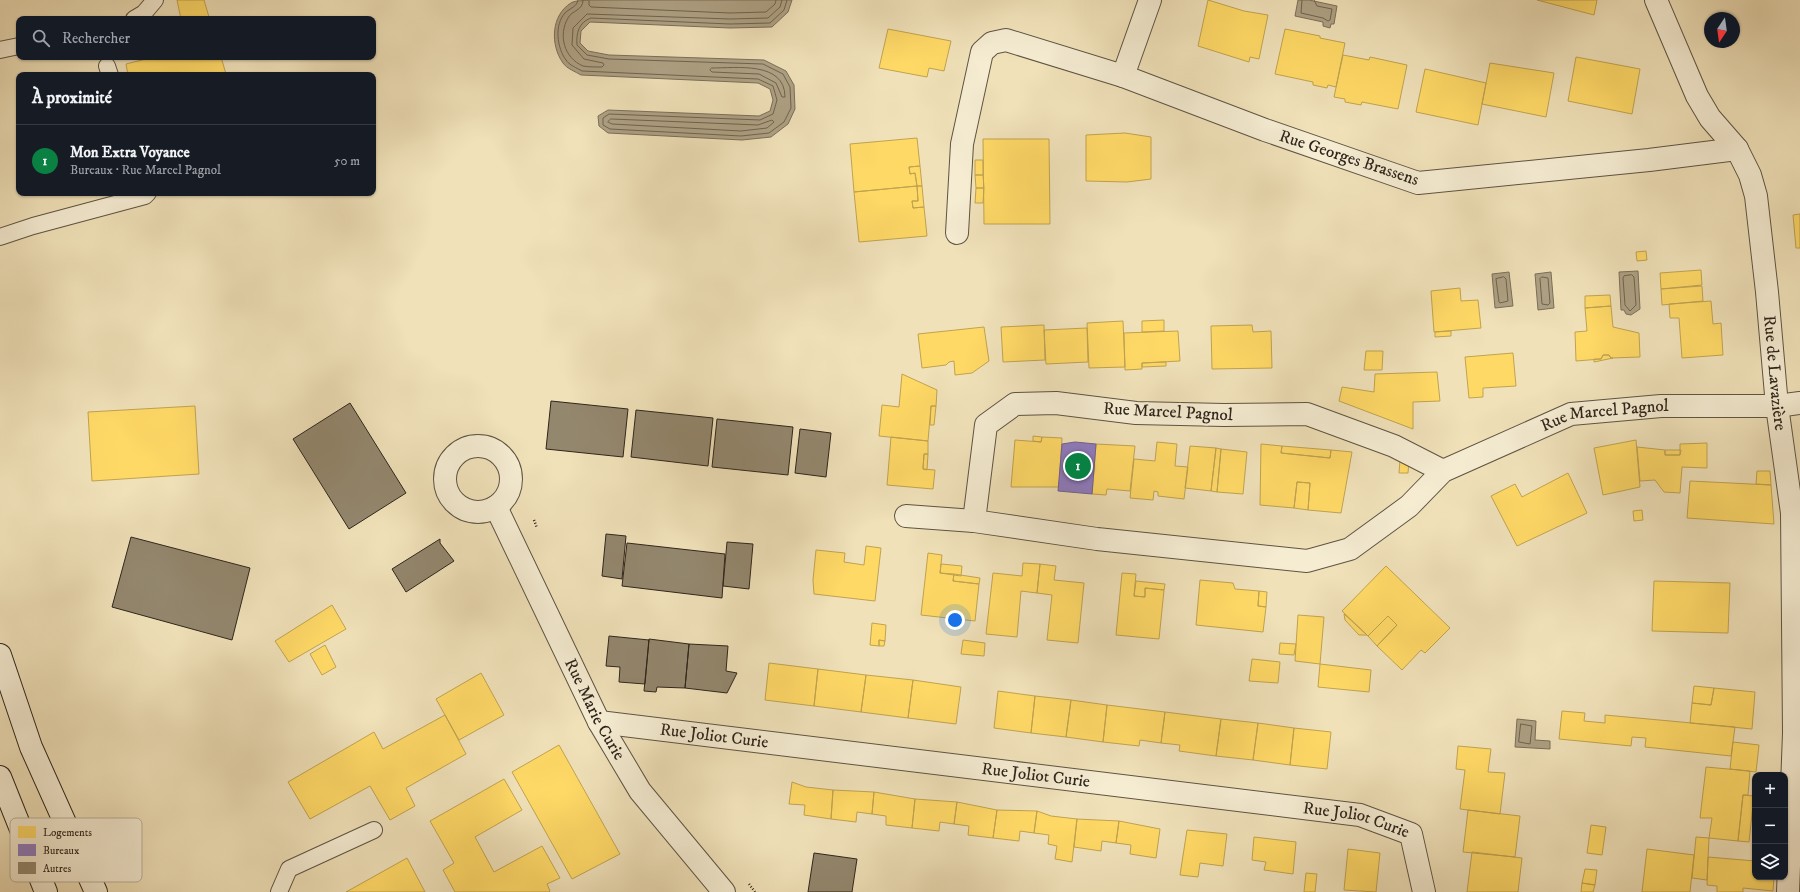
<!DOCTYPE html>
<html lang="fr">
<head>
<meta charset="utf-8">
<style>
	body { margin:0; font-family:"IM FELL DW Pica",serif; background:#20242c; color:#f1f3f6 }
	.controls { position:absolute; right:12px; bottom:12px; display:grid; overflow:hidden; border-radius:8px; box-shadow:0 1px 3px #0004 }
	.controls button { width:36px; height:36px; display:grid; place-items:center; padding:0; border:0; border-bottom:1px solid #363941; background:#171b24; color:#f1f3f6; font:20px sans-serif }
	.compass { position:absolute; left:1704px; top:12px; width:36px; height:36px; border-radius:50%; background:#171b24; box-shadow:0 1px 3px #0004; rotate:193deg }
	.you { position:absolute; left:955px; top:620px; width:14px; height:14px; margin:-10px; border:3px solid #fff; border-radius:50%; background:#1a73e8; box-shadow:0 0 0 6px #1a73e833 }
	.badge { display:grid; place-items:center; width:26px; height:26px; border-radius:50%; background:#0b8043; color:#fff; font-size:13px; font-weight:700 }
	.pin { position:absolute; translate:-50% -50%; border:2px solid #fff; box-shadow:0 1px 4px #0006 }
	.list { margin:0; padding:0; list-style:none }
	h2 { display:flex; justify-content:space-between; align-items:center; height:52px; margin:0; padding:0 16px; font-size:17px }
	h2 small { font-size:13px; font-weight:400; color:#9ea1a6 }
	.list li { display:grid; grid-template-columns:26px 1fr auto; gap:12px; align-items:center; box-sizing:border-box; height:72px; padding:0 16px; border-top:1px solid #363941 }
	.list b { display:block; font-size:15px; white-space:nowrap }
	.list p { margin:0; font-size:13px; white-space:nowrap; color:#9ea1a6 }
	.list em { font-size:13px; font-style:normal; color:#9ea1a6 }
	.icon { flex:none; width:22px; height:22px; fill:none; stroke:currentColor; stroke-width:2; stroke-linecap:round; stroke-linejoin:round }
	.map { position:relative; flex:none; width:1800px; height:892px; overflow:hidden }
	.search { position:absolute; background:#171b24; box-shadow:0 1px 3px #0004; left:16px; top:16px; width:360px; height:44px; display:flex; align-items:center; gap:10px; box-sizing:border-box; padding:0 14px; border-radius:8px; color:#9ea1a6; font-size:15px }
	.panel { position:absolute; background:#171b24; box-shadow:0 1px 3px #0004; left:16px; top:72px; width:360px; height:124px; border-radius:8px }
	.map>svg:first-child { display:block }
</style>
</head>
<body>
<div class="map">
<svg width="1800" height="892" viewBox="0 0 1800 892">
	<rect width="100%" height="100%" fill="#f0e1b9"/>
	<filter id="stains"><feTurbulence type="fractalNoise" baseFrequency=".005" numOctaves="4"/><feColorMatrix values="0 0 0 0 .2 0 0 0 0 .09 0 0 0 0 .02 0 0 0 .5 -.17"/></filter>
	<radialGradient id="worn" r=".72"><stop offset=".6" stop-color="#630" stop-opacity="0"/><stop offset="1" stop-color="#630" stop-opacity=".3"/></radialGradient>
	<path fill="#aea184" stroke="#7b6f5a" d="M589 0H792L788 12 772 27 730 28 590 22 581 31 580 43 588 51 609 55 764 60 786 71 794 85 795 109 788 124 771 137 742 140 608 133 599 126 598 116 608 110 759 116 770 111 773 100 770 89 758 83 581 75C576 72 566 68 563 63 550 45 551 15 571 3 576 0 584 1 589 0Z
		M1298 0H1309L1337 6 1334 24H1331L1330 28 1323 26V22L1295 16Z
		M1638 271 1640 309 1631 315 1626 314 1624 310H1621L1619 272Z
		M1509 272 1513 306 1495 308 1492 274Z
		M1551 272 1554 308 1538 310 1535 274Z
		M1517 719 1536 721 1535 740 1550 741V749L1515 747Z"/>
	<path fill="#ffd966" stroke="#c0a350" d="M177 0H204L209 17 200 19H181Z
		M1208 0 1244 11 1268 15 1259 59 1250 57 1249 62 1198 46Z
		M1537 0H1597L1594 15Z
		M888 29 951 41 944 71 929 68 927 77 879 68Z
		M1285 29 1320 36V38L1345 43 1336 87 1328 85 1327 88 1313 85V82L1275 74Z
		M1343 55 1369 60 1370 57 1407 65 1398 109 1362 102 1361 105 1345 102V99L1334 97Z
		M154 57H221L226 74 128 75 126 64Z
		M1576 57 1640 69 1632 114 1568 101Z
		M1490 63 1554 73 1546 117 1482 104Z
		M1425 69 1486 83 1478 125 1416 112Z
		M1125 133 1151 137V179L1127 182 1086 181V135Z
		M917 138 920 166 909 167 910 174 915 173 917 186 854 192 850 144Z
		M983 139H1049L1050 224H984Z
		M975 160H983V175H975Z
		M920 166 922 186H917L915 173 910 174 909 167Z
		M975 175H983L984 188H976Z
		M917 186H922L924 207 913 208 912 201H918Z
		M917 186 918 201H912L913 208 924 207 927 236 859 242 854 192Z
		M976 188H984L983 203H975Z
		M1800 214V248H1796L1793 215Z
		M1646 251 1647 260 1637 261 1636 252Z
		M1701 270 1702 285 1661 289 1660 273Z
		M1702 286 1703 301 1662 305 1661 289Z
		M1460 288 1461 301 1478 300 1481 328 1434 332 1431 291Z
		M1610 295 1611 306 1585 308V296Z
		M1711 301 1713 324 1721 323 1723 355 1682 358 1679 318H1670L1669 304Z
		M1611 306 1613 327 1639 333 1640 357 1611 358 1609 355H1603L1601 359 1576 361 1575 332 1587 331 1585 308Z
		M1164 320V331L1142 332V321Z
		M1123 321 1125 367 1089 368 1087 323Z
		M1044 325 1045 360 1003 362 1001 327Z
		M1252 325 1253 332 1271 331 1272 368 1212 369 1211 326Z
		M984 327 989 361 972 373 955 375 954 361 949 362 946 365 922 368 918 334Z
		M1087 328 1088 362 1046 364 1044 330Z
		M1178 331 1180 361 1142 363V369L1125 370 1124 333Z
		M1451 331V336L1435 337V332Z
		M1366 351H1383L1382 370H1364Z
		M1513 353 1516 386 1483 388V397L1469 398 1465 357Z
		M1603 355H1609L1611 358H1613L1594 362V359H1601Z
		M1166 362V366L1142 367V363Z
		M1437 372 1440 401 1413 402V429L1339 401 1342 387 1374 392 1375 374Z
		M902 374 937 390 936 406H931L928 441 879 436 882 405 899 407Z
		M195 406 199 474 92 481 88 412Z
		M931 406H936L934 425H930Z
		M1033 436 1042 437 1041 442 1033 441Z
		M891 437 928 441V454H924L923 469 935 470 933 489 887 485Z
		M1042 437 1062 438 1059 487H1011L1015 440 1041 442Z
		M1636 440 1640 487 1603 495 1594 448Z
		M1157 442 1177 444 1175 466 1188 467 1184 499 1158 496V492L1154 491 1153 500 1130 498 1134 459 1155 461Z
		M1707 443V468L1682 467 1680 493 1664 492 1655 480 1640 481 1637 447 1665 450V455H1680V444Z
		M1096 444 1135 446 1130 491 1107 489 1106 495 1092 494Z
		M1261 444 1282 446 1281 453 1330 458 1331 450 1352 452 1341 513 1308 510 1310 483 1297 482 1294 508 1260 505Z
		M1190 446 1216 448 1211 491 1185 488Z
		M1282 446 1331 450 1330 458 1281 453Z
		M1216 448 1221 449 1217 492 1211 491Z
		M1221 449 1247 452 1243 494 1217 492Z
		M1665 450H1681L1680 455H1665Z
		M924 454H928L927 470 923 469Z
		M1400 460 1409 461 1408 473H1399Z
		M1757 471H1770L1771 485 1756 484Z
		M1568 473 1587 513 1517 546 1491 496 1515 484 1522 497Z
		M1690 481 1771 485 1774 524 1687 518Z
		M1297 482 1310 483 1308 510 1294 508Z
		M1642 510 1643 520 1634 521 1633 511Z
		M866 546 881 548 875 601 814 594 813 580 816 550 845 553 844 562 864 565Z
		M928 553 942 555 940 573 954 574 953 581 979 584 975 621 921 615Z
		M1023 563 1040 564 1037 593 1021 591 1017 637 986 634 993 573 1022 576Z
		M941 564 962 566 961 576 940 573Z
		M1040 564 1056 566 1054 580 1084 583 1078 643 1047 640 1052 595 1037 593Z
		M1386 566 1450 628 1425 653 1421 650 1402 670 1377 646 1397 625 1388 616 1368 636 1342 611Z
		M1122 573 1136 574 1134 596 1145 597V588L1164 590 1159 639 1116 635Z
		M954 574 980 578 979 584 953 581Z
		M1200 580 1233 583 1235 589 1259 591 1258 606 1266 607 1263 632 1196 625Z
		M1136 581 1165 584 1164 590 1145 588V597L1134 596Z
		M1654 581 1730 583 1728 633 1652 631Z
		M1259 591 1267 592 1266 607 1258 606Z
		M332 605 346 629 289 662 275 641Z
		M1344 614 1367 635H1359L1345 620Z
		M1298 615 1324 617 1320 664 1295 661Z
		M1388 616 1397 625 1377 646 1368 636Z
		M872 623 886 625 885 641 879 640V646L870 645Z
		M879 640 885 641 884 646H879Z
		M963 640 985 643 984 656 961 654Z
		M1280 643 1296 644 1294 655 1279 654Z
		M325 645 336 667 322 675 310 654Z
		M1252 659 1280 662 1278 683 1249 681Z
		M769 663 818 669 814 706 765 700Z
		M1320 664 1371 670 1369 692 1318 687Z
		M818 669 866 675 861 712 814 706Z
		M481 673 504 715 459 740 436 699Z
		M866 675 913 680 908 718 861 712Z
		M913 680 961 687 956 724 908 718Z
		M1694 686 1714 688 1711 705 1692 703Z
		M1714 688 1755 692 1752 729 1690 723 1692 703 1711 705Z
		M998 691 1035 696 1031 733 994 728Z
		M1035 696 1071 700 1066 737 1031 733Z
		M1071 700 1107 705 1103 742 1066 737Z
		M1107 705 1165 712 1161 743 1140 740 1139 746 1103 742Z
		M1562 711 1585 713 1584 721 1605 723V715L1735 727 1731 756 1645 747 1646 738 1632 737 1631 746 1559 739Z
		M1165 712 1221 719 1216 756 1179 751 1180 745 1161 743Z
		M445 715 466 754 406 788 415 806 390 820 370 786 310 819 288 782 374 732 383 749Z
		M1221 719 1258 723 1253 760 1216 756Z
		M1258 723 1294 728 1290 765 1253 760Z
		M1294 728 1331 732 1327 769 1290 765Z
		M1733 742 1759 745 1756 772 1730 769Z
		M559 745 620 854 572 879 512 772Z
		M1458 746 1491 749 1488 772 1505 773 1500 814 1460 809 1465 770 1456 769Z
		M1706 767 1750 771 1748 795H1743L1738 841 1709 838 1712 818H1700Z
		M504 779 522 810 475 837 494 872 542 846 560 878 547 884 550 891 549 892H455L443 870 454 863 430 821Z
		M792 782 806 787 833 790 831 819 804 815 805 805 789 804Z
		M833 790 874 792 872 814 857 812 856 822 831 819Z
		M874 792 915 799 912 828 886 825V816L872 814Z
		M1743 795 1754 796 1749 842 1738 841Z
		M915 799 957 802 954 824 940 822 939 831 912 828Z
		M957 802 997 810 993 838 968 835 969 826 954 824Z
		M997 810 1037 811 1034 833 1020 831 1019 841 993 838Z
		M1468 810 1520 816 1515 857 1463 852Z
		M1037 811 1051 816 1077 819 1072 862 1055 859 1057 846 1048 844 1049 835 1034 833Z
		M1077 819 1119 821 1116 843 1102 841 1101 851 1074 847Z
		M1119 821 1160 829 1156 858 1130 854 1131 845 1116 843Z
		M1591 825 1606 827 1602 855 1587 853Z
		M1187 830 1227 834 1223 866 1200 863 1198 877 1180 875Z
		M1254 837 1296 842 1293 874 1264 870 1266 862 1252 860Z
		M1696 837 1709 838 1707 880 1692 878Z
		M1348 849 1380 853 1376 892 1344 890Z
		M1647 849 1694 855 1690 892H1642Z
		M1472 852 1522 858 1518 892H1467Z
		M1708 857 1755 861V877H1774L1773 891 1743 888V892H1717V886L1707 885Z
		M407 858 425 892H346Z
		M1585 869 1597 870 1595 885 1582 883Z
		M1306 873 1317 874 1315 892H1304Z
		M1582 883 1595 885 1593 892H1581Z"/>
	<path fill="#8e7cc3" stroke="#716291" d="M1075 442 1096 444 1092 494 1058 491 1062 444Z"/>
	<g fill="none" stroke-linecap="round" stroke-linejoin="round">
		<path stroke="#6e6350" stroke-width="1" d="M578 0C577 7 570 8 565 13 554 25 557 48 566 60 569 65 577 68 582 71L758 79 773 86 777 100 773 114 760 120 609 114 603 118V125L610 129 741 136 769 133 784 122 791 108 790 87 783 74 763 64 609 59 587 55 577 45C576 33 579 22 591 18L730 24 770 23 784 10 787 0
			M583 0C583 11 572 10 568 18 558 35 564 58 583 66 588 67 596 67 602 67L604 65 603 63 584 59 572 45 573 28 587 14 730 19 768 18 780 7 782 0
			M589 0V5L591 7 730 13 766 12 775 4 776 0
			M1302 0 1301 13 1323 18 1328 21 1330 20 1332 9 1317 6 1314 0
			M712 68C736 68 785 61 785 97H782L776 83 759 74 712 72 710 70Z
			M611 119 758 125 772 120 774 122 767 128 741 131 612 124 608 122Z
			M1632 275 1634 277 1636 305 1630 311 1625 305 1623 278 1624 276Z
			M1504 277 1506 279 1508 301 1500 303 1499 302 1496 279Z
			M1542 277 1548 278 1550 303 1548 305 1542 304 1540 279Z
			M1521 724 1532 726 1530 744 1519 742Z"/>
	</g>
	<path fill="#93876e" stroke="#2e251c" d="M551 401 628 409 623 457 546 449Z
		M350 403 406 493 349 529 293 439Z
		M636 410 713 418 708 466 631 457Z
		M717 419 793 427 788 475 712 467Z
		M800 429 831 433 826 477 795 473Z
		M606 534 626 536 622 579 602 576Z
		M131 537 250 568 232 640 112 607Z
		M440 539V543L454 561 406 592 392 569Z
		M727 542 753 544 749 589 723 586Z
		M627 543 725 554 722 598 622 586Z
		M609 636 649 640 645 684 619 682 620 667 606 666Z
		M649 639 689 644 685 688 657 687 656 692 644 691Z
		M689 644 728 646 726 671 737 673 727 693 685 688Z
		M814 853 857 859 852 892H808Z"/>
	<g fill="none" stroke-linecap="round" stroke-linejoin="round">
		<defs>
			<path id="lane" d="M134 19 144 13 155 0
				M0 50 19 46
				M107 66 110 75
				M0 237 33 226 145 196 148 193
				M279 892 289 869 374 830"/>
			<g id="street">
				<path d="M1150 0 1123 76 1265 130 1418 183 1649 160 1737 149"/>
				<path id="s1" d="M1656 0 1697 96 1710 118 1737 149 1750 175 1756 196 1767 292 1777 406 1792 513 1794 733 1788 892"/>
				<path d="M957 233 962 144 982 52 992 43 1006 40 1123 76"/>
				<circle cx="478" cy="479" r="33"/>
				<path id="s2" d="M1443 471 1394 446 1307 414 1224 415 1136 413 1056 403 1015 404 986 425 974 521 1097 539 1307 561 1350 549 1409 506 1443 471 1571 414 1661 406H1777L1800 403"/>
				<path id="s3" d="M496 507 599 722 640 791 724 892"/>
				<path d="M906 516 974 521"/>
				<path id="s4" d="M599 722 1360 815 1411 834 1424 892"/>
			</g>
			<path id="secondary" d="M0 655 31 747 96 892
				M0 777 46 892"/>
		</defs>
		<use href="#lane" stroke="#5e5443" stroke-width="18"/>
		<use href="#street" stroke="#5e5443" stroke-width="24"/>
		<use href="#secondary" stroke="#2e251c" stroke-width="24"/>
		<path stroke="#2e251c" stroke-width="2.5" stroke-dasharray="1 2" stroke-linecap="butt" d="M534 520 537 528
			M749 884 755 892"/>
		<use href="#lane" stroke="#f5ecd2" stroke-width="16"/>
		<use href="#street" stroke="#f5ecd2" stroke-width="22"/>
		<use href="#secondary" stroke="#f5ecd2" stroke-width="22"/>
	</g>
	<g text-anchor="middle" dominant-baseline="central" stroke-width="4" stroke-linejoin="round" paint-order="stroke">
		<g font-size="17" fill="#2e251c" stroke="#f5ecd2">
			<text transform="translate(1349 158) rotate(18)">Rue Georges Brassens</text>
			<text stroke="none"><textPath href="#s1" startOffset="400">Rue de Lavazière</textPath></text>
			<text transform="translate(1168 412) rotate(3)">Rue Marcel Pagnol</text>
			<text stroke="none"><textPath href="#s2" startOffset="1248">Rue Marcel Pagnol</textPath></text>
			<text stroke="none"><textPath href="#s3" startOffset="225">Rue Marie Curie</textPath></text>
			<text stroke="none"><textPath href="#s4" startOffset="116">Rue Joliot Curie</textPath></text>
			<text stroke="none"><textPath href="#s4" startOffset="440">Rue Joliot Curie</textPath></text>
			<text stroke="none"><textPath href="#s4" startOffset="764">Rue Joliot Curie</textPath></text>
		</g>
	</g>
	<rect x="10" y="818" width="132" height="64" rx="6" fill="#f5ecd2" stroke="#b9b09b" stroke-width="1"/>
	<rect x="18" y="826" width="18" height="12" fill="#ffd966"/>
	<rect x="18" y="844" width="18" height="12" fill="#8e7cc3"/>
	<rect x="18" y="862" width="18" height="12" fill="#93876e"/>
	<g font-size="11" fill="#2e251c">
		<text x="43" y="836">Logements</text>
		<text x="43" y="854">Bureaux</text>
		<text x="43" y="872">Autres</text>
	</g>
	<rect width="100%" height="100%" filter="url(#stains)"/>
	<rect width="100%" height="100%" fill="url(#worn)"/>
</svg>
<div class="controls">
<button>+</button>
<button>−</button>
<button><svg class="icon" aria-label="layers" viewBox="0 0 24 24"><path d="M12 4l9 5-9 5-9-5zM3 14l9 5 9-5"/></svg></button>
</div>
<svg class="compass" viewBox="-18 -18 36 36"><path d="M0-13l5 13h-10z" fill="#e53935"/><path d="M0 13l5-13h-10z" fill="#9ea1a6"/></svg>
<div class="you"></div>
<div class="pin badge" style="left:1078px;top:466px">1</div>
<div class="search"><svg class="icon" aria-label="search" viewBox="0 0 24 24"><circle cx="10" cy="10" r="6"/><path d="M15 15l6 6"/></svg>Rechercher</div>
<section class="panel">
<h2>À proximité<small></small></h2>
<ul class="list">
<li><span class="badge">1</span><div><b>Mon Extra Voyance</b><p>Bureaux · Rue Marcel Pagnol</p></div><em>50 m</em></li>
</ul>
</section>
</div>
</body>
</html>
